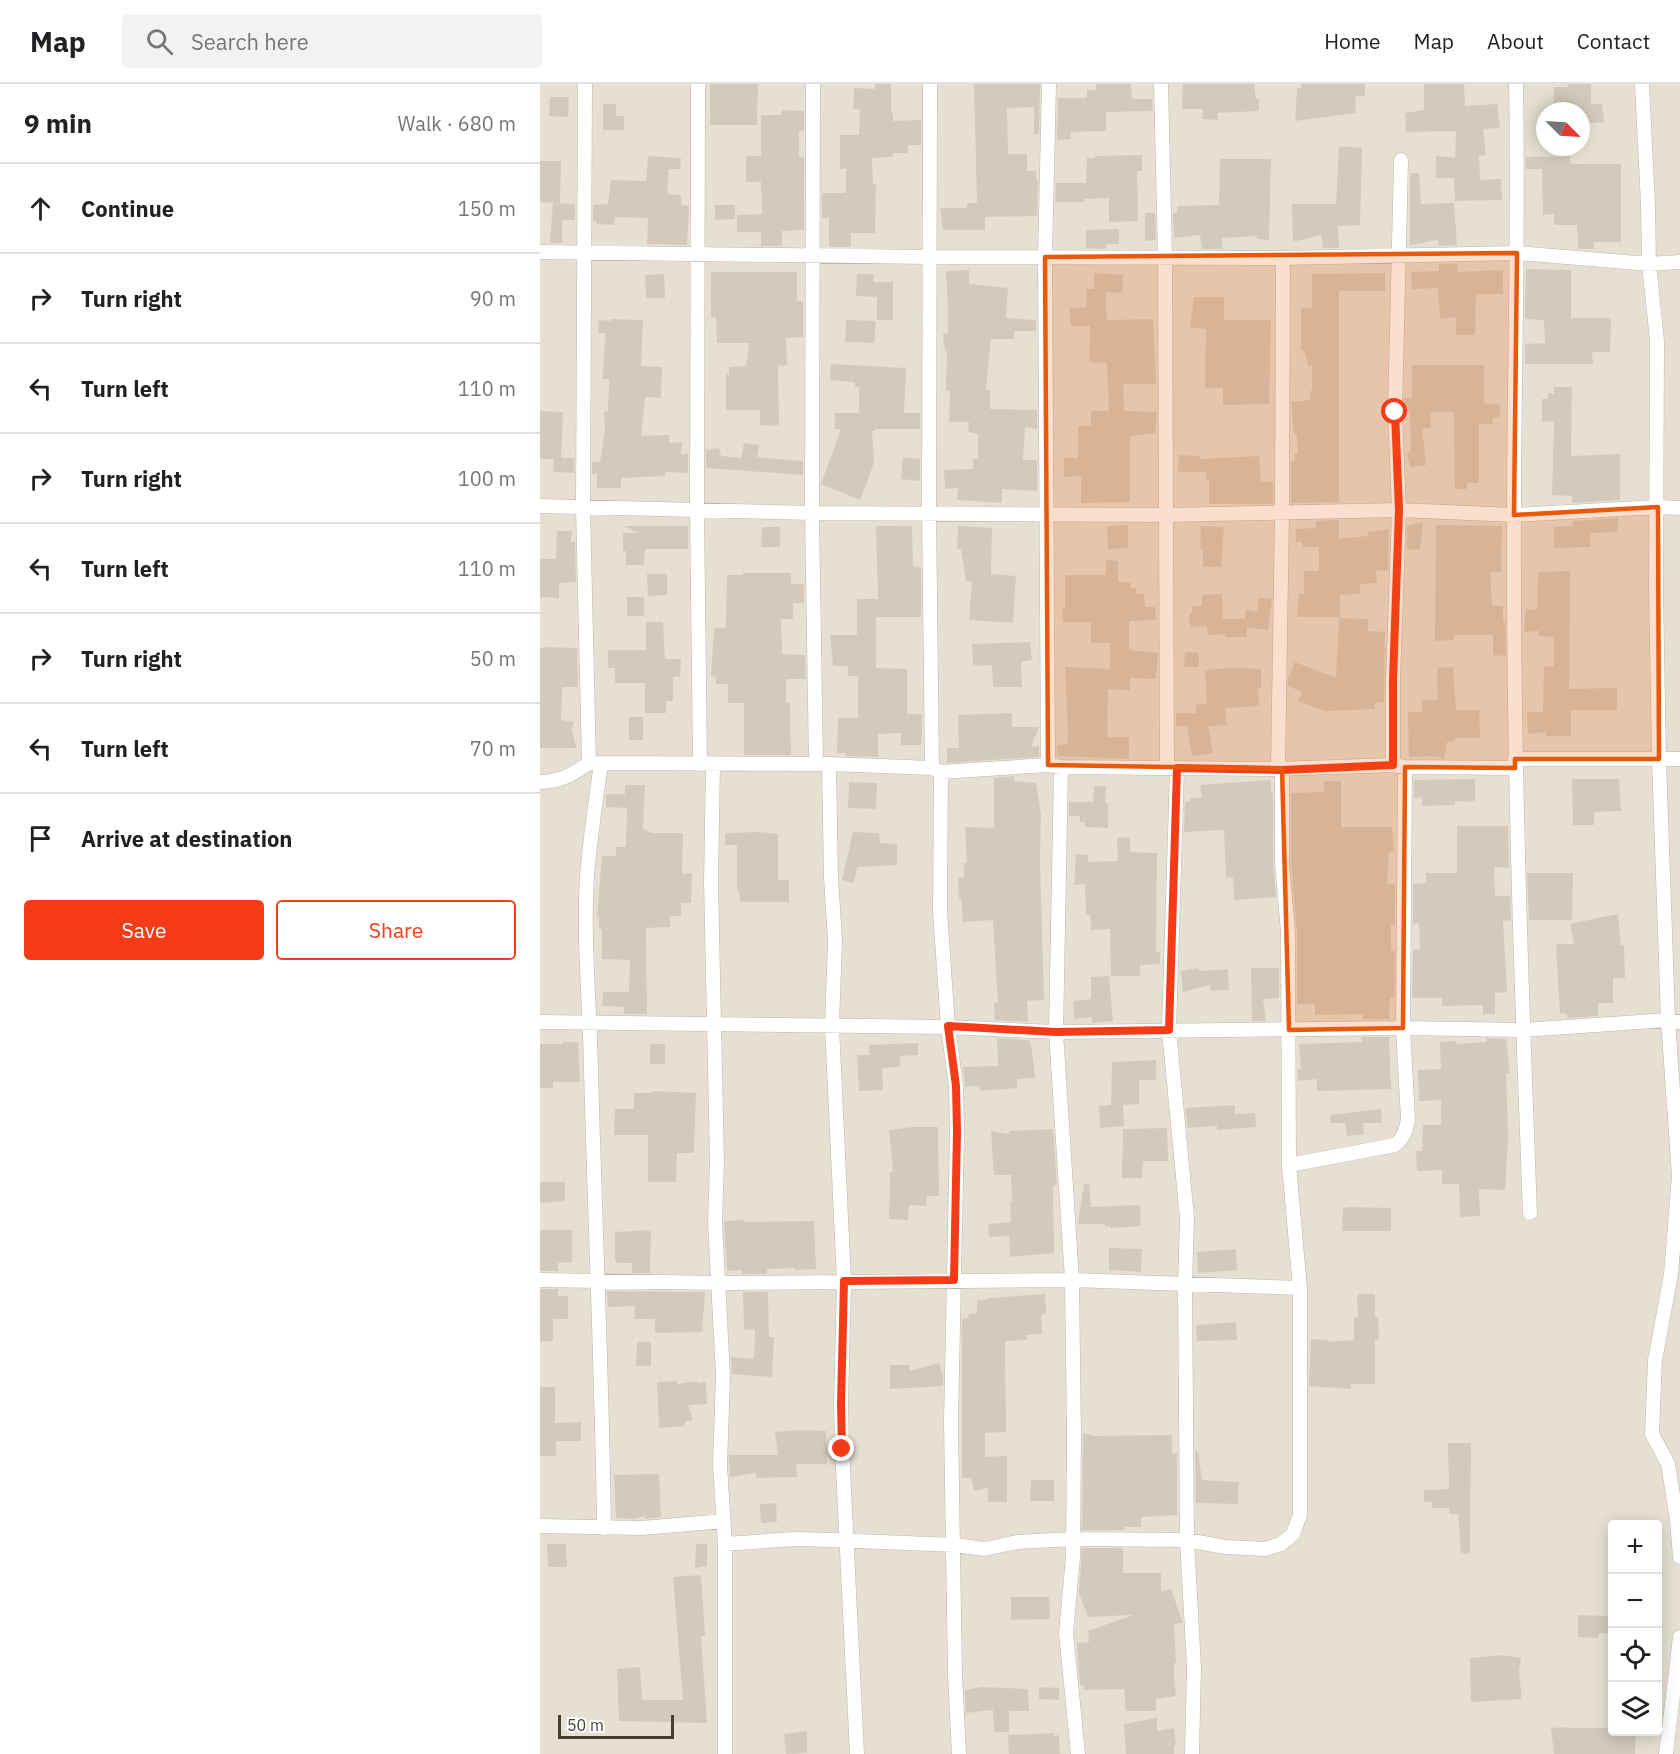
<!DOCTYPE html>
<html lang="en">
<head>
<meta charset="utf-8">
<style>
	body { margin:0; font-family:"IBM Plex Sans",sans-serif; background:#f2f2f2; color:#202124 }
	.controls { position:absolute; right:18px; bottom:18px; display:grid; overflow:hidden; border-radius:6px; box-shadow:0 3px 15px #0003 }
	.controls button { width:54px; height:54px; display:grid; place-items:center; padding:0; border:0; border-bottom:2px solid #e0e0e0; background:#fff; color:#202124; font:30px sans-serif }
	.compass { position:absolute; left:996px; top:18px; width:54px; height:54px; border-radius:50%; background:#fff; box-shadow:0 3px 15px #0003; rotate:114deg }
	.scale { position:absolute; left:18px; bottom:15px; width:116px; box-sizing:border-box; padding-left:6px; border:3px solid #453f35; border-top:0; font-size:16px; line-height:21px; white-space:nowrap; color:#453f35; -webkit-text-stroke:4px #fff; paint-order:stroke }
	.stop { position:absolute; width:18px; height:18px; margin:-14px; border:4px solid #f63b18; border-radius:50%; background:#fff }
	.stop.end { background:#f63b18; border-color:#fff; box-shadow:0 2px 6px #0008 }
	.list { margin:0; padding:0; list-style:none }
	h2 { display:flex; justify-content:space-between; align-items:center; height:78px; margin:0; padding:0 24px; font-size:26px }
	h2 small { font-size:20px; font-weight:400; color:#757577 }
	.list li { display:grid; grid-template-columns:39px 1fr auto; gap:18px; align-items:center; box-sizing:border-box; height:90px; padding:0 24px; border-top:2px solid #e0e0e0 }
	.list b { display:block; font-size:22px; white-space:nowrap }
	.list em { font-size:20px; font-style:normal; color:#757577 }
	.actions { display:flex; gap:12px; padding:18px 24px }
	.actions a { flex:1; padding:14px 0; border:2px solid #f63b18; border-radius:6px; text-align:center; font-size:21px; color:#f63b18 }
	.actions .main { background:#f63b18; color:#fff }
	.icon { flex:none; width:33px; height:33px; fill:none; stroke:currentColor; stroke-width:2; stroke-linecap:round; stroke-linejoin:round }
	.map { position:relative; flex:none; width:1140px; height:1670px; overflow:hidden }
	header { display:flex; align-items:center; gap:36px; box-sizing:border-box; height:84px; padding:0 30px; background:#fff; border-bottom:2px solid #e0e0e0 }
	header strong { font-size:28px }
	nav { display:flex; gap:33px; margin-inline-start:auto; font-size:21px }
	.search { width:420px; height:54px; background:#f2f2f2; display:flex; align-items:center; gap:15px; box-sizing:border-box; padding:0 21px; border-radius:6px; color:#757577; font-size:22px }
	main { display:flex }
	aside { flex:1; background:#fff }
	.map>svg:first-child { display:block }
</style>
</head>
<body>
<header>
<strong>Map</strong>
<div class="search"><svg class="icon" aria-label="search" viewBox="0 0 24 24"><circle cx="10" cy="10" r="6"/><path d="M15 15l6 6"/></svg>Search here</div>
<nav><a>Home</a><a>Map</a><a>About</a><a>Contact</a></nav>
</header>
<main>
<aside>
<h2>9 min<small>Walk · 680 m</small></h2>
<ul class="list">
<li><svg class="icon" aria-label="ahead" viewBox="0 0 24 24"><path d="M12 20V5M6 11l6-6 6 6"/></svg><div><b>Continue</b></div><em>150 m</em></li>
<li><svg class="icon" aria-label="right" viewBox="0 0 24 24"><path d="M7 20v-9h11M14 6l5 5-5 5"/></svg><div><b>Turn right</b></div><em>90 m</em></li>
<li><svg class="icon" aria-label="left" viewBox="0 0 24 24"><path d="M17 20v-9H6M10 6l-5 5 5 5"/></svg><div><b>Turn left</b></div><em>110 m</em></li>
<li><svg class="icon" aria-label="right" viewBox="0 0 24 24"><path d="M7 20v-9h11M14 6l5 5-5 5"/></svg><div><b>Turn right</b></div><em>100 m</em></li>
<li><svg class="icon" aria-label="left" viewBox="0 0 24 24"><path d="M17 20v-9H6M10 6l-5 5 5 5"/></svg><div><b>Turn left</b></div><em>110 m</em></li>
<li><svg class="icon" aria-label="right" viewBox="0 0 24 24"><path d="M7 20v-9h11M14 6l5 5-5 5"/></svg><div><b>Turn right</b></div><em>50 m</em></li>
<li><svg class="icon" aria-label="left" viewBox="0 0 24 24"><path d="M17 20v-9H6M10 6l-5 5 5 5"/></svg><div><b>Turn left</b></div><em>70 m</em></li>
<li><svg class="icon" aria-label="arrive" viewBox="0 0 24 24"><path d="M6 21V4h12l-3 4 3 4H6"/></svg><div><b>Arrive at destination</b></div></li>
</ul>
<div class="actions"><a class="main">Save</a><a>Share</a></div>
</aside>
<div class="map">
<svg width="1140" height="1670" viewBox="0 0 1140 1670">
	<rect width="100%" height="100%" fill="#f2eee5"/>
	<path fill="#e6e0d3" fill-rule="evenodd" d="M0 0H1140V1670H0ZM1005 27H1041V63H1005ZM1072 1440H1118V1648H1072Z"/>
	<path fill="#d4cabb" d="M170 0H218L217 41H170Z
		M335 0H351V29H353V37L381 36V61H368V69H353V73L332 74 333 100H336L335 149H311V163H289V134H282V109H306V85H300V51H319L320 25H313L314 4 335 5Z
		M434 0H500L499 50H494V23L467 24 468 70H487V87H496V96H498L497 132 445 133V146H403L400 124H427V119H437Z
		M556 0H591L592 15H612L613 27 566 28V47L531 48V55L517 56 518 14H547V6H556Z
		M643 0H714L716 15H719V27L678 29V36L662 35 663 25H642Z
		M761 0H825V12H816L815 29 755 37 757 4H761Z
		M884 0H924L925 22 957 20 960 44 943 45 946 71 939 72 940 96 961 95 962 116 915 117 914 94H896V72L915 74 916 47 866 48 865 29 884 26Z
		M1028 0H1051V20H1062L1064 38 1041 40V27L1013 26 1014 3H1028Z
		M10 13H29L28 33 9 32Z
		M63 20H76V32H84V46H63Z
		M242 26 264 27V47H259V73H264V146L242 147V162H221V148H197V131L222 130 221 98H206V72H221V31H241Z
		M799 62 822 64 820 141 798 142 799 164H783L781 151 753 158 752 120H796Z
		M602 71V87H597L598 137 569 138V114L544 115V118H515L516 99H546L547 74H555V72Z
		M108 72 141 74 140 85H129L127 110 141 111V121L149 122 147 161 107 160 108 134 75 133 74 141 56 140 57 137H53V121L68 120 71 96 106 97Z
		M1030 72V80H1081V158H1054V165H1038L1037 141H1014V130L1003 131 1002 85H986V73Z
		M680 75H731L729 156 717 155V152L682 154 683 165H662L660 151 634 154 633 129H637V122L679 121Z
		M0 77H21L20 119 0 118Z
		M870 89H879L881 120 914 119 917 161 898 162V156L870 161Z
		M13 119 35 120V136H22V159H10Z
		M175 121H195V135L175 136Z
		M605 129H615L616 156 605 157Z
		M579 145V160H566V165L546 164V146Z
		M917 179 918 188 963 186V210H936L935 251H916V233L900 235 898 204 872 205 871 188 899 187V180Z
		M986 185 1031 186V234H1071L1070 268H1052L1053 280H985V260L1005 259 1004 236 985 235Z
		M429 186V200L468 204 466 234 496 236V247H474V255H451L446 306H450V325L497 326V345L485 343 483 376H497V407L462 405V419L417 416 418 404 405 405 404 386 433 385V375H438V350L428 348 429 338H409L410 307H406L407 267H405L403 250 408 249V223L406 187Z
		M171 188H257V217H263V253L246 254 247 281 238 282 239 342 220 341V326H186V290L189 291V283L206 282 209 259H177L176 233 171 234Z
		M554 189 583 191 582 209 565 208 567 236 613 235 616 300H583L584 327 617 328 615 349 590 352V418L541 419V392L524 393V374H538V342H551V327H569L567 279 549 278 550 242H531L529 225 547 223 546 205H554Z
		M845 189V207H799V418L751 419V377H755L754 370H758L757 350H754L751 318 770 316V307H772V281L768 282 765 267 761 266V224H772V190Z
		M124 190 125 214H106L105 191Z
		M317 190H334L333 198H353V236H337V213L316 212Z
		M654 213H684V236H731L729 320 683 321V304H665L666 245 650 243Z
		M71 235 103 236 101 282 122 283 121 314 105 313 101 352 129 351V359L142 358 141 371 148 369V389L125 388V392L81 394V404H57V390H52V378H60L65 344 64 328 68 327 69 295H62L66 249H58L59 236 71 237Z
		M306 236 336 237 334 259 305 258Z
		M291 280 366 284 364 329H380V345H335V347H332L334 379 320 416 281 400 301 345H294L295 329H319V303H315V298L290 296Z
		M872 281H944V319L960 321V334H952L953 340H939V399H927V405H915L914 328H890L891 344H882L886 381 870 383 867 369 871 367 870 328H864V314H872Z
		M1014 303H1032L1031 372 1080 370V416L1032 419V412L1012 411 1014 337 1002 338V315H1008V309L1014 310Z
		M0 327 23 328 21 374H34V389L13 388 14 375H0Z
		M204 359 219 361 217 373 263 377V391L166 384V366L179 364 181 372 201 374Z
		M639 371 660 372V375L719 372 721 398H733V420H669V396H666V388H638Z
		M363 373 380 375V397L361 395Z
		M1078 434 1077 448 1050 449V463L1014 464V443L1032 442 1033 437Z
		M799 436V455L827 452 828 448 849 445 848 487 836 486 837 499 820 500V510L800 511V533H757L759 509 764 510V487H779V463H762V458H756V445L776 444V437Z
		M883 438 880 465 867 466V442Z
		M588 441V464L568 465 567 442Z
		M896 441 962 442 961 488H950L952 522H963V538H965L966 572 953 571V551H914V556L895 557Z
		M83 442H148V465H105L104 481H86V467H83V449H99Z
		M336 442H372L373 482 381 484V533H336V584L367 585V630H382V649L381 661H361V649L338 650V673L306 672V669H297L298 634H318V592H308V582H293L290 551H317V515H338Z
		M418 442 452 444 451 490 476 492 473 539 429 536 432 498 426 497 421 465H417Z
		M661 442 684 443 681 483H663V465H660Z
		M222 443H240V463H221Z
		M17 447H32L31 458H35L36 498 19 499V514L0 513V475H16Z
		M566 476 578 477V498H591V504H596V510H604L605 523H615L616 536 589 537V566L618 569 616 595 590 594V606L568 605 567 653H589V675L517 672V661L527 660 528 650 525 583 570 585V559H551V538H523L522 525H525V491H566Z
		M1030 487 1029 605 1077 604V626H1031V652H1006V648L988 650 987 628H1003L1004 582 1012 583 1014 581V553L999 552V547L984 548 986 525 997 526 998 488Z
		M203 489H251V500H264V519H253V535H241L242 570 265 571 266 595H246V619H250L251 671H204V619H188V600H176V593L171 592 174 544H186L187 491H203Z
		M107 490H127V511L108 512Z
		M682 510 683 535H705L706 526 717 528 719 514 732 515 728 546 707 543V553H685V550L668 551 667 542 650 543 649 529H652V522H662V511Z
		M87 513H104V532H87Z
		M799 534 828 535V547L845 548 844 618 835 619V625L785 627 758 617 762 608 748 602V595L755 578 796 594Z
		M106 538H123L125 575H141L140 593H133V617H126V629H105V599H75V584H68V566H106Z
		M490 558 492 576 481 578 482 603H453L452 581 433 582 432 560Z
		M8 563 37 564 38 603H22L21 636 34 638 32 646 36 664H0V564Z
		M645 568 659 569V583H644Z
		M913 583 916 626H939L940 654H915V657L907 658 904 674 891 672 869 673 868 628H882V616H898L897 584Z
		M693 584 721 585V604H718L719 622 685 624 687 641 668 642 673 669 652 672 647 642H636V629H656V621L667 620 665 586Z
		M472 629V643H499L491 663 499 662V673L407 679V664H419L418 631Z
		M89 633H103V656H89Z
		M474 692V697L496 699 501 731 500 777 504 916 487 917 488 938 455 936 454 919H458L453 836 423 838 421 814 419 815 418 794 424 793V779H427L425 743 454 744V694Z
		M935 695V718L915 717V721L882 722V713L874 714V696Z
		M1032 695H1079L1081 727 1054 728V741H1033Z
		M731 696V709H733V780L736 813 694 816 693 793 686 794 684 746 644 748 645 718H650V714H662L660 701Z
		M784 697H801V743H852L854 768 849 769 847 800H855V841H851V867H855L854 914H850L849 935H823V930L775 931V920H757V848L751 779V709L784 708Z
		M309 698 337 699 336 725 308 724Z
		M85 701H105L103 744 112 749H143L142 790 152 789 151 819H141V832H130V843L106 844 107 930H84V923L62 922 63 908H89L90 876 62 875V845H59V833H57L62 772H76V763H86L87 724 66 723V710H85Z
		M554 702H566L565 719H568V744L545 743V738H540V732H529V718H553Z
		M917 742H968L969 784 954 783 955 812H970L971 836 963 837 967 908 955 909V930H943V921L902 922V914H872L873 866 880 865 879 839 873 840V800L886 799V789H917Z
		M220 748 238 750V796H249V818H201L197 802V761H185V749Z
		M313 748 339 749 340 759 357 760V781L317 783 314 799 302 796Z
		M590 753V768L617 769 616 868H620V880L600 881V892H571L570 845 551 846 550 831H546L545 800 534 801 536 770 548 771V778L578 777 577 754Z
		M987 789H1033L1032 836H989Z
		M1078 830 1081 861H1084L1085 894H1073V919H1058V932L1027 934V930L1020 929 1016 860H1034L1030 840Z
		M659 884V887L688 885 689 906 671 907 670 901 643 908 641 887Z
		M711 884H739V914L723 915 726 937H712Z
		M569 892 573 937 552 939V933L534 935 533 917 551 915V893Z
		M822 953H849L851 1005 777 1007V995L758 997V985H761L759 960 822 958Z
		M457 954 489 956V958L491 959 495 994 477 995V1004L440 1007 439 1002 425 1003 423 983 458 982Z
		M946 954 966 955 970 989 966 990 968 1053 965 1106 939 1105 940 1132 920 1133 919 1100H902V1086L877 1087 876 1067H882L883 1041H901V1016L879 1017 878 986 901 985 900 958 916 957 917 960 947 958Z
		M23 958H38L40 998H13V1004H0V960H23Z
		M378 959V971L360 972V983L342 984 343 1006 319 1007 317 971H330L329 961Z
		M110 960H125V980H110Z
		M616 976V996H599V1020L583 1021 584 1042 560 1044 559 1022 571 1021 572 978Z
		M113 1007 156 1009 154 1069H137L136 1098H108V1051H74L75 1025H94V1009H113Z
		M695 1021V1030L715 1029 716 1043 677 1046V1042L647 1044 646 1024Z
		M841 1025 842 1039H823L824 1050 807 1052 805 1039H791L790 1031Z
		M373 1043H398L399 1112H387L386 1122 369 1121 368 1136 349 1135 350 1088H353L349 1046Z
		M627 1044 628 1077H603L602 1094H582L583 1045Z
		M513 1045 517 1101 513 1102 514 1169 470 1173 469 1152 449 1153 448 1140 471 1138 470 1118H472L471 1091H454L451 1047 469 1050V1047Z
		M0 1098H25V1117L0 1119Z
		M544 1100H549L551 1123 600 1121 601 1142 570 1144V1142H565V1140H538Z
		M811 1123 851 1124V1147H802L803 1124Z
		M204 1136 205 1138 274 1137 276 1185 255 1186V1184L230 1185 227 1186V1190H202V1186L187 1187 184 1137Z
		M0 1146H32V1178L18 1179V1187H0Z
		M111 1146 110 1189H92V1179H77L75 1177V1148Z
		M569 1164 602 1165 601 1188 569 1186Z
		M696 1165 697 1186 658 1189 657 1168Z
		M0 1205H18V1212H28V1235H13V1257L0 1258Z
		M67 1207 165 1208 162 1248 115 1249V1235H94L95 1222 68 1223Z
		M203 1208H228L229 1253H234L232 1293 192 1290 191 1273 214 1275 215 1245 204 1246Z
		M505 1210 506 1230 501 1231 502 1250 486 1251 487 1256 465 1257 466 1348 445 1349V1373L467 1372V1418H448V1404L434 1407 431 1394H422V1235L429 1234 428 1230 437 1229V1216L449 1215V1214Z
		M817 1210H835V1233H838L839 1255 835 1256V1300H811V1305L769 1302 771 1255 788 1256 787 1258 814 1256V1233H818Z
		M696 1238 697 1256 657 1257 656 1241Z
		M97 1258H111V1282H96Z
		M399 1279 403 1292V1302L350 1305V1281H369L370 1287Z
		M137 1297V1300L157 1297V1299L166 1298 167 1320 148 1321 153 1336 145 1338V1342L119 1344 117 1298Z
		M0 1303H15V1339L41 1338V1357H16V1372H0Z
		M260 1346 286 1347 287 1380H256L257 1393 216 1394V1389L190 1393 189 1371H238L235 1348Z
		M543 1349 556 1352 632 1351V1370L637 1369V1431L601 1433V1443H584V1446H542Z
		M908 1359H931L930 1469 921 1470 918 1430H909V1424H892V1418H884V1406L909 1405Z
		M655 1367H658L662 1396 699 1398 698 1420 656 1419Z
		M119 1390 121 1433 105 1435V1432L94 1435 76 1434 74 1391Z
		M491 1396H514V1417H490Z
		M236 1419 237 1438 221 1439 220 1420Z
		M7 1460H26L27 1483H8Z
		M156 1460H167V1482L155 1484Z
		M542 1464H583V1489H621V1508L631 1505 643 1539 634 1540 636 1579H634V1593L636 1612 616 1615V1627H586L584 1605 544 1606 543 1601 540 1602 537 1559 549 1558 548 1547 593 1531 548 1533 539 1509Z
		M161 1491 165 1552H161L167 1639 79 1637 77 1585 100 1583 102 1616H143L133 1493Z
		M471 1513H509L510 1535 471 1536Z
		M1038 1531 1072 1532V1550L1059 1549 1058 1554 1038 1553Z
		M960 1571 981 1574 979 1587 982 1615 931 1618 930 1574Z
		M441 1603 488 1605 489 1627H469V1648H454L453 1626 426 1629 425 1606Z
		M499 1603 519 1604V1616L499 1615Z
		M617 1634V1647L634 1644 636 1661H634V1670H586L584 1640Z
		M1025 1643 1026 1644H1072V1647H1096L1095 1670H1014L1011 1644Z
		M267 1647V1669L246 1670 244 1650Z
		M514 1649V1652L519 1651 520 1670H469L468 1651Z"/>
	<g fill="none" stroke-linecap="round" stroke-linejoin="round">
		<defs>
			<path id="street" d="M45 0 43 424 49 679
				M158 0 157 427 160 680
				M273 0 272 429 276 680
				M390 0 389 428 392 684
				M621 0 625 172 627 684
				M976 0C979 144 974 287 974 431 973 664 981 896 990 1129
				M1102 0 1108 121 1109 180 1117 257 1116 507 1119 675 1128 936 1139 1092 1131 1190 1115 1276 1112 1350 1128 1380 1137 1436 1140 1473
				M0 168 389 173 743 174 977 169 1109 180 1140 178
				M0 422 272 429 626 431 859 426 974 431 1118 423 1140 424
				M975 675H1140
				M61 679C56 716 50 754 47 792 43 856 50 922 51 986 55 1139 62 1291 64 1444
				M173 680 171 798 177 1078 175 1139 183 1291 180 1382 185 1460V1670
				M289 680 291 793 295 857 292 942 304 1197 301 1320 302 1365 317 1670
				M508 681 505 173 509 0
				M853 681V596L859 426 855 328 861 76
				M521 683 516 948 532 1196 534 1353 533 1473 526 1549 538 1670
				M637 684 629 946 647 1134 645 1200 647 1456 654 1583 652 1670
				M738 685 853 681 865 683 975 684
				M401 688 400 827 408 943 416 1002 417 1048 411 1338 415 1591 419 1670
				M0 698C20 698 33 690 49 679L289 680 392 684 401 688 508 681 521 683 738 685 742 429 743 174
				M0 938 408 943 516 948 863 944 983 946 1128 936 1140 938
				M749 1081 855 1061C864 1053 866 1047 868 1035L863 944 865 683
				M0 1196 180 1199 532 1196 760 1204
				M0 1442 102 1444 184 1437
				M185 1460 254 1455 292 1456 415 1461 444 1465 477 1458 533 1455 647 1456 685 1463 725 1465 741 1460 753 1450 760 1431V1204L749 1081 748 848 742 779V686
				M1126 1670 1140 1553"/>
		</defs>
		<use href="#street" stroke="#beb6a8" stroke-width="15"/>
		<use href="#street" stroke="#fff" stroke-width="14"/>
	</g>
	<g fill="none" stroke-linecap="round" stroke-linejoin="round">
		<path stroke="#f63b18" stroke-width="8" d="M302 1365 301 1320 304 1197 414 1196 417 1048 416 1002 408 942 516 948 629 946 637 684 742 686 853 681V596L859 426 855 328"/>
	</g>
	<path fill="#e8590c" fill-opacity="0.2" stroke="#e8590c" stroke-width="4.5" stroke-linejoin="round" d="M977 169 974 431 1118 423 1119 675H975V684L865 683 863 944 749 946 742 685 508 681 505 173Z"/>
</svg>
<div class="controls">
<button>+</button>
<button>−</button>
<button><svg class="icon" aria-label="locate" viewBox="0 0 24 24"><circle cx="12" cy="12" r="6"/><path d="M12 2v4M12 18v4M2 12h4M18 12h4"/></svg></button>
<button><svg class="icon" aria-label="layers" viewBox="0 0 24 24"><path d="M12 4l9 5-9 5-9-5zM3 14l9 5 9-5"/></svg></button>
</div>
<svg class="compass" viewBox="-18 -18 36 36"><path d="M0-13l5 13h-10z" fill="#e53935"/><path d="M0 13l5-13h-10z" fill="#757577"/></svg>
<div class="scale">50 m</div>
<div class="stop" style="left:855px;top:328px"></div>
<div class="stop end" style="left:302px;top:1365px"></div>
</div>
</main>
</body>
</html>
